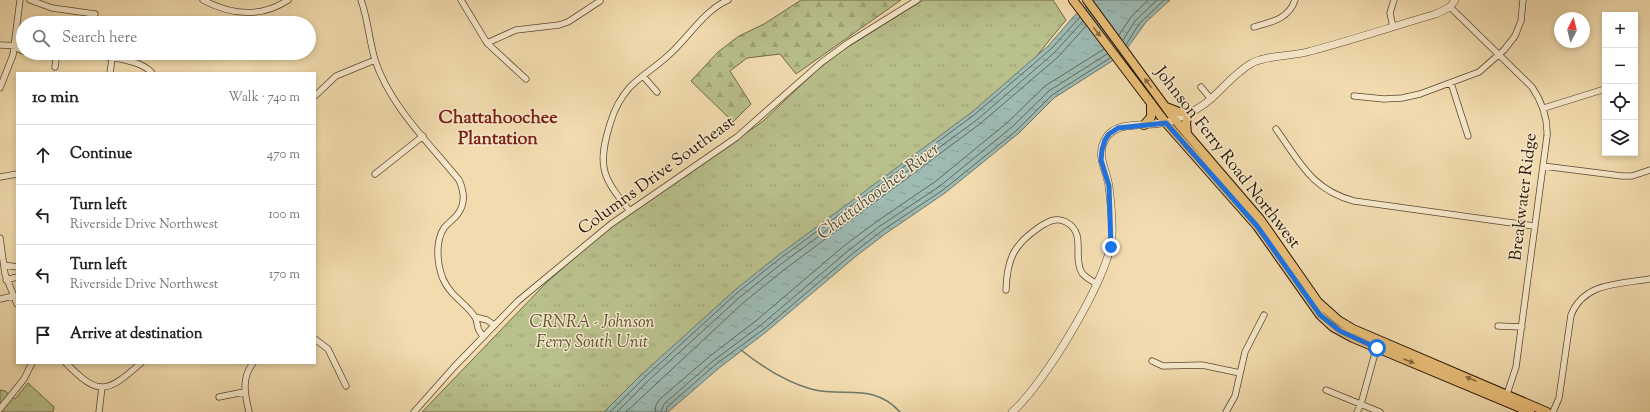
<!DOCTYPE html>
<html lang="en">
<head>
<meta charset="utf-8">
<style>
	body { margin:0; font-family:"Sorts Mill Goudy",serif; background:#f6f6f6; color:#222 }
	.controls { position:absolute; right:12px; top:12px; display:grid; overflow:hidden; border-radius:0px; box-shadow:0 2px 6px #0003 }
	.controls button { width:36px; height:36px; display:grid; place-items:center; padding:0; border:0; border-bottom:1px solid #e0e0e0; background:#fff; color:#222; font:20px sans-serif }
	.compass { position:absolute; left:1554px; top:12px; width:36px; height:36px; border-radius:50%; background:#fff; box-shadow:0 2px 6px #0003; rotate:7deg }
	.stop { position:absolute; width:12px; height:12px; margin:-9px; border:3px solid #1a73e8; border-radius:50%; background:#fff }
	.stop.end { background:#1a73e8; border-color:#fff; box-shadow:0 1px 4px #0008 }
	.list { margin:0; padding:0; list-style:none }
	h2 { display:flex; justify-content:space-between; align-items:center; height:52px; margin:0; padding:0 16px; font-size:17px }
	h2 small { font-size:13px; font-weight:400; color:#767676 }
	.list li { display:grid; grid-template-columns:26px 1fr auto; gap:12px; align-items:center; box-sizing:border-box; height:60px; padding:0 16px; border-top:1px solid #e0e0e0 }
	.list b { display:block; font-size:15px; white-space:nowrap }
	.list p { margin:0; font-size:13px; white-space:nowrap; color:#767676 }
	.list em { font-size:13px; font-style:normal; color:#767676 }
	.icon { flex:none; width:22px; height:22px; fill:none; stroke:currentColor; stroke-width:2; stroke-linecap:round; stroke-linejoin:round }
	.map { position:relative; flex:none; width:1650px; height:412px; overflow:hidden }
	.search { position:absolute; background:#fff; box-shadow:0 2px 6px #0003; left:16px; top:16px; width:300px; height:44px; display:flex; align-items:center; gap:10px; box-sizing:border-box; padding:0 14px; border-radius:22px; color:#767676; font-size:15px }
	.panel { position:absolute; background:#fff; box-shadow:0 2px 6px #0003; left:16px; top:72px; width:300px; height:292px; border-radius:0px }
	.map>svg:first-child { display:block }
</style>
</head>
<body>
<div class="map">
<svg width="1650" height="412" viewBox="0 0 1650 412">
	<defs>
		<pattern id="forest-firs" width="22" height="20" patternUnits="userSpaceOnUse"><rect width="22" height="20" fill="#b9c08c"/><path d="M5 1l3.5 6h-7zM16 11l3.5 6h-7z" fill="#9fa477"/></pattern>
		<pattern id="park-tufts" width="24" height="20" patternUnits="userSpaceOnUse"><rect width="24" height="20" fill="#b9c08c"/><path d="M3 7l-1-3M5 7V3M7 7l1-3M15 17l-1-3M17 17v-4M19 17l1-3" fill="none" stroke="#9fa477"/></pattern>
		<pattern id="water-ripples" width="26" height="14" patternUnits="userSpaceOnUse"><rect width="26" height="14" fill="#9dbab3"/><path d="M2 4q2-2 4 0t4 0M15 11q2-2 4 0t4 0" fill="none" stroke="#879f98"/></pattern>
	</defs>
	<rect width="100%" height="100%" fill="#f2dcaf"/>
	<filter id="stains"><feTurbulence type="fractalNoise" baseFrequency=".005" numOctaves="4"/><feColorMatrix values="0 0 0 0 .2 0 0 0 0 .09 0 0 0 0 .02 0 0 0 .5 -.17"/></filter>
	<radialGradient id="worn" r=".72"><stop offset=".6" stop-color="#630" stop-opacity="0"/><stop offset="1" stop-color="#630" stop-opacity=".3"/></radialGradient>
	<path fill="url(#forest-firs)" stroke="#706a48" d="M801 0H901L796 74 780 54 747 58 730 71 751 104 733 122 691 81 718 52 739 36 764 24Z"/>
	<path fill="url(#park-tufts)" stroke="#706a48" d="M923 0H1053L1066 20 1022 74 610 412H422L547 282 609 228 762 122 817 70 843 50Z
		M28 383 54 407 53 412H0V390L5 391 15 399Z"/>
	<path fill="url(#water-ripples)" stroke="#6d786d" d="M1094 0H1170L1146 22 1123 54 1054 98 1019 133 945 193 885 234 855 257 766 332 719 368 668 412H604L642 374 735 290 776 257 972 112 1048 46 1074 16Z"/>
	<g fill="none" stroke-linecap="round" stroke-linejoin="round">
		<path stroke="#62685c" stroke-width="1" d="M1119 35 1131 17 1148 0
			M1123 40 1135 21 1157 0
			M1126 45 1139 24 1164 0
			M610 412 645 377 737 293 778 260 974 115 1051 49 1080 17
			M617 412 649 380 740 297 781 264 978 119 1054 53 1083 21
			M626 412 744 302 785 269 981 123 1058 57 1086 26
			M655 412 656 405 660 399 710 356 757 320 845 245 876 222 936 181 1008 122 1045 86 1104 49
			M661 412 664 404 713 361 761 325 849 250 880 226 940 186 1012 127 1049 91 1107 54
			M666 412 667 407 716 364 764 329 852 254 883 230 943 190 1016 131 1052 95 1110 58"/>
		<path stroke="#6d786d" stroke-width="1.5" d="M741 350C761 366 786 382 811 389 845 398 873 382 900 412"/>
		<defs>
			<path id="minor" d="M30 0 52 8 95 14
				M203 0C231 15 261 18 288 0
				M361 0C368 19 369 40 375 60 390 106 429 143 459 180 464 191 466 204 457 215 453 220 448 223 444 228 435 242 437 264 443 279 451 297 466 303 475 317 479 324 475 328 483 336
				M461 0 487 43 526 79
				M1450 7 1532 87C1542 102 1548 118 1547 136L1516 367 1506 397
				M1254 27C1271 22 1289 19 1295 0
				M1393 27 1390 13 1394 0
				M487 43 516 30 559 25 568 22 600 1
				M0 45 23 46
				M14 47 23 51
				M63 53C86 56 137 55 152 73
				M130 61 131 53
				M55 67 57 53
				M110 73 112 59
				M643 76 657 92
				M1451 83 1468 136
				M1201 87 1211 99
				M0 88 13 55 20 0
				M316 95 336 76 375 60
				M1354 96 1384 99 1402 98 1420 94 1479 72 1504 50 1515 36 1521 21 1523 0
				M1544 108 1605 89
				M1276 129C1300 162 1312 190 1354 201L1534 226
				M1543 166 1622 176H1632L1650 170
				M375 174 423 136
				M0 177 17 174
				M629 210C602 177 597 166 610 124 614 110 620 98 630 87 643 74 659 65 672 52 690 35 705 10 728 0
				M0 238 5 274 17 304
				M4 265 17 267
				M6 280 17 277
				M1006 290C1007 258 1014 244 1041 226 1049 221 1057 217 1066 222 1087 233 1072 257 1082 273 1086 278 1092 281 1097 284
				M0 299 13 296
				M475 317 487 320 494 325
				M1498 326 1522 327
				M315 339 328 349 346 386
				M1152 361 1163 366 1202 365 1240 373
				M66 363C99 397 107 393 141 363
				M1326 390 1380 412
				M219 397 244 392
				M0 409 24 379 32 363
				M99 412 102 387
				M249 412C245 394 241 379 253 363
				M414 412 454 367 518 301 611 224 737 137 822 62 848 43 917 0
				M1226 412 1235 396 1245 352 1264 315
				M1357 412 1361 404 1377 346
				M1553 412 1559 398 1571 315C1584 282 1620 284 1650 279"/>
			<path id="tertiary" d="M1012 412C1043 386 1110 276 1112 237 1113 220 1111 203 1109 187 1107 169 1095 156 1106 138 1118 118 1154 129 1174 120 1187 115 1201 108 1212 98 1225 86 1236 72 1252 63 1270 54 1292 57 1311 51 1353 40 1394 26 1436 14L1450 7 1455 0"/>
			<path id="primary" d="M1073 0 1166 123 1257 226 1320 315 1333 327 1353 338 1530 412
				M1087 0 1175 120 1260 219 1318 302 1338 320 1353 329 1547 412
				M1166 107 1179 112 1190 113
				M1144 125 1151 117V103
				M1187 134 1186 122 1190 112"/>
		</defs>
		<use href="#minor" stroke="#59472f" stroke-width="7"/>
		<use href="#tertiary" stroke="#59472f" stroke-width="8"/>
		<use href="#primary" stroke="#261504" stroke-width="10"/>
		<use href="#minor" stroke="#f7e8cb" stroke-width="5.5"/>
		<use href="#tertiary" stroke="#f7e8cb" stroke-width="7"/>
		<use href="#primary" stroke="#e9be78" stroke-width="8"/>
	</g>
	<defs><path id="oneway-solid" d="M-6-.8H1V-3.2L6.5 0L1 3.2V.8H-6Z"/></defs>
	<g fill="#886a3e">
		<use href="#oneway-solid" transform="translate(1097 32) rotate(52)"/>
		<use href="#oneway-solid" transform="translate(1148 83) rotate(-126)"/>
		<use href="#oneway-solid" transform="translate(1409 361) rotate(23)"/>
		<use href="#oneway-solid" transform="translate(1471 379) rotate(-157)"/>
	</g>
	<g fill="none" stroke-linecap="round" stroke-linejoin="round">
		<path stroke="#1a73e8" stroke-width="5" d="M1111 247 1109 186 1101 160 1102 150 1105 140 1109 134 1118 128 1166 123 1257 226 1320 315 1340 331 1377 348"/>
	</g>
	<g text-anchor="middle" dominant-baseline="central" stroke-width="3" stroke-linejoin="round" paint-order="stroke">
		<g font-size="17" fill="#261504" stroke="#f7e8cb">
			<text transform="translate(1227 158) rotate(52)">Johnson Ferry Road Northwest</text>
			<text transform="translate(657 176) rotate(-36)">Columns Drive Southeast</text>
			<text transform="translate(1524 197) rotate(-83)">Breakwater Ridge</text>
		</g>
		<g font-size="17" font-style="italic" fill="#595134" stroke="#f7e8cb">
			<text x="592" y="323">CRNRA - Johnson<tspan x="592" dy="20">Ferry South Unit</tspan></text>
		</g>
		<g font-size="18" font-weight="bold" fill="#7a1f14" stroke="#f7e8cb">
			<text x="498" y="119">Chattahoochee<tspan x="498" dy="21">Plantation</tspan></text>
		</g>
		<g font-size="18" font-style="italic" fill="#504f41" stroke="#f7e8cb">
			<text transform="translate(879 192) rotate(-37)">Chattahoochee River</text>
		</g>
	</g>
	<rect width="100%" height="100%" filter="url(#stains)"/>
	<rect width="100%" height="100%" fill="url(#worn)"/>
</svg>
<div class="controls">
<button>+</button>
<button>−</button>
<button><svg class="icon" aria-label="locate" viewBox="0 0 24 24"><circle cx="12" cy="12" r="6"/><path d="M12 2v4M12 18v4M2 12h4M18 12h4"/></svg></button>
<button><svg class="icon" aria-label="layers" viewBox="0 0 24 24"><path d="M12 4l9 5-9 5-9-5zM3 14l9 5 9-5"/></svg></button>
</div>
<svg class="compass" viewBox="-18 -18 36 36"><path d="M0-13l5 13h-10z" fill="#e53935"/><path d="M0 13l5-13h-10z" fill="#767676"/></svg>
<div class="stop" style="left:1377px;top:348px"></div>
<div class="stop end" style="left:1111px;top:247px"></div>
<div class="search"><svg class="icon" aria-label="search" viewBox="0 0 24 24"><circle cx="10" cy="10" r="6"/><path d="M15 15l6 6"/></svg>Search here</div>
<section class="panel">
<h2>10 min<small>Walk · 740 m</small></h2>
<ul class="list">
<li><svg class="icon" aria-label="ahead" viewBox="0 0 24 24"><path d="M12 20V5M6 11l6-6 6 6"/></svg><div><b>Continue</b></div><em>470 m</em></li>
<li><svg class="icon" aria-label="left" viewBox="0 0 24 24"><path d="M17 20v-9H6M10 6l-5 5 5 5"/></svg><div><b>Turn left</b><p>Riverside Drive Northwest</p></div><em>100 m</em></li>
<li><svg class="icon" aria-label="left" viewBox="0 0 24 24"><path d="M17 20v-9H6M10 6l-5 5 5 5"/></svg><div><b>Turn left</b><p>Riverside Drive Northwest</p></div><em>170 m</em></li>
<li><svg class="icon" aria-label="arrive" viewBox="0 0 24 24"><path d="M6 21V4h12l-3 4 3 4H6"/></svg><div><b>Arrive at destination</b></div></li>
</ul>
</section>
</div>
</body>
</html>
